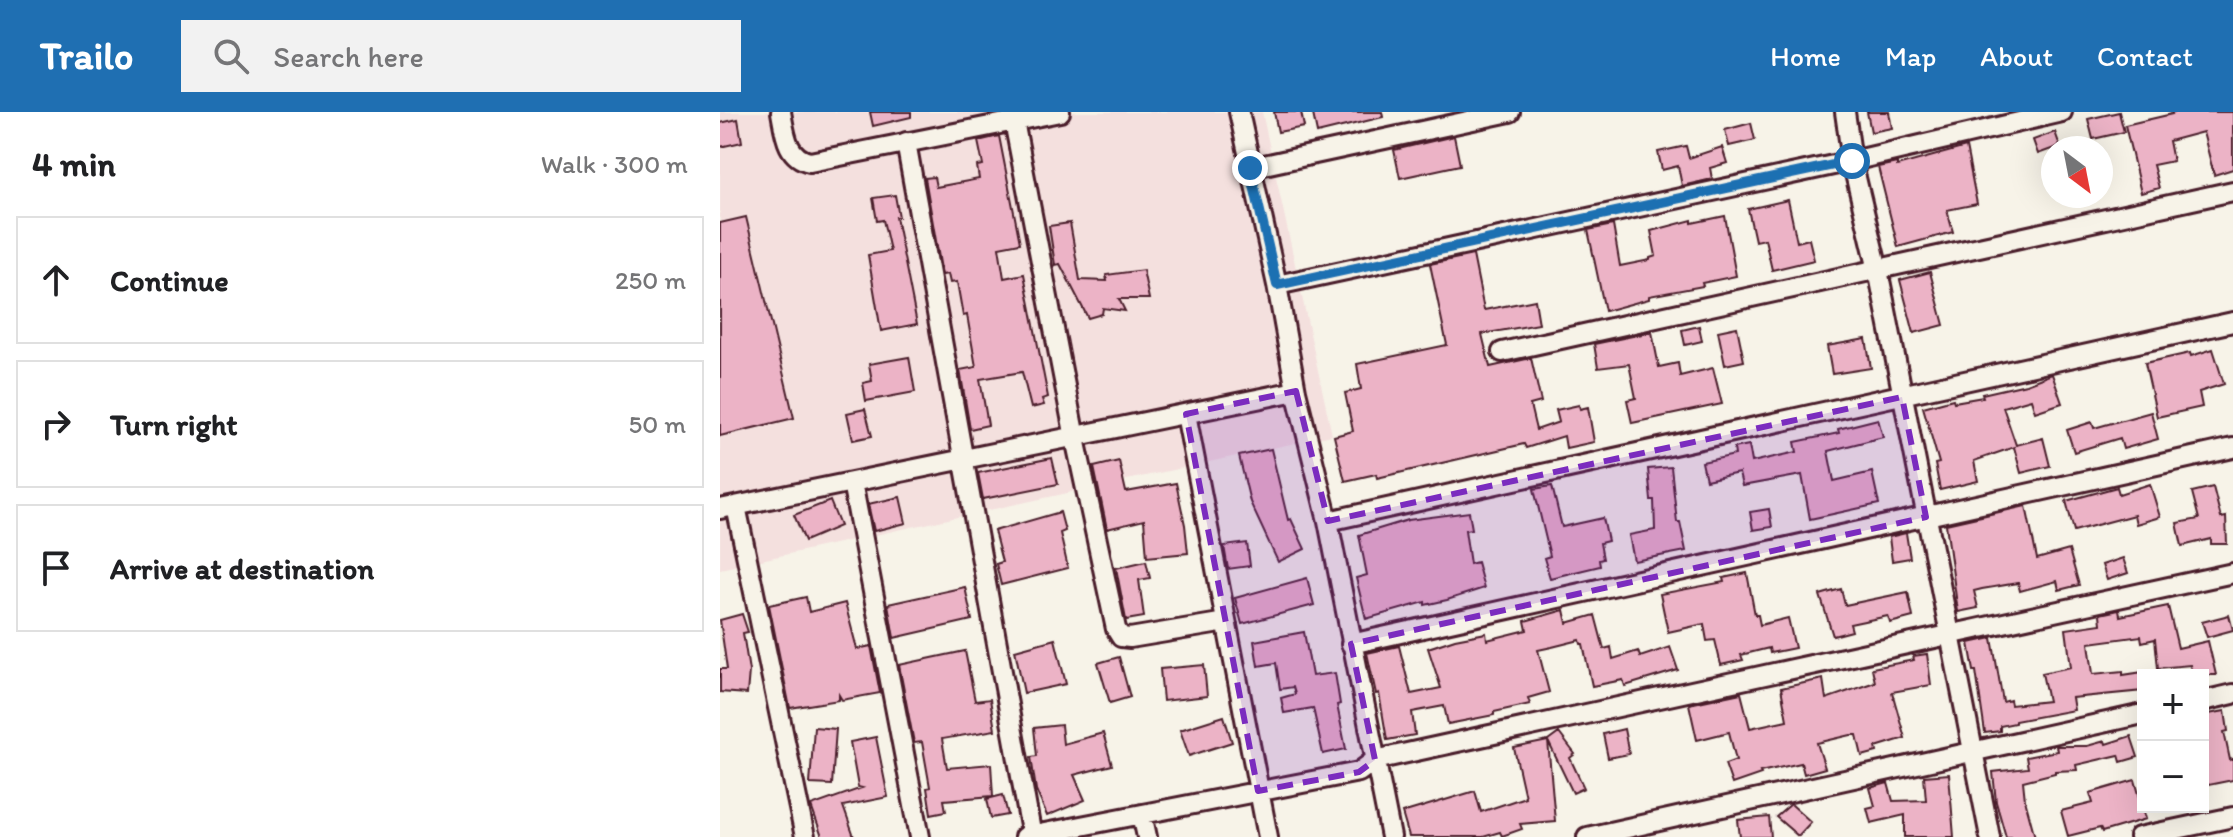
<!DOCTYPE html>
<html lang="en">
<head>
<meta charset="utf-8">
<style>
	body { margin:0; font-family:Itim,sans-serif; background:#f2f2f2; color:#202124 }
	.controls { position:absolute; right:24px; bottom:24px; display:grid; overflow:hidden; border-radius:0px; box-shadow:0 8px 32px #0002 }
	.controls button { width:72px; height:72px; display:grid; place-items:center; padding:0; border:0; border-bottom:2px solid #e0e0e0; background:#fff; color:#202124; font:40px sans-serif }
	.compass { position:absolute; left:1321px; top:24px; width:72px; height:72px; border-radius:50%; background:#fff; box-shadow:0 8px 32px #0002; rotate:148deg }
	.stop { position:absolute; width:24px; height:24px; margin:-18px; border:6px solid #1f6fb2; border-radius:50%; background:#fff }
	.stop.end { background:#1f6fb2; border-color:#fff; box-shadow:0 2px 8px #0008 }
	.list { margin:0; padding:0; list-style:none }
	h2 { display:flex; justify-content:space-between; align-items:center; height:104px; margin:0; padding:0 32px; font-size:34px }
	h2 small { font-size:26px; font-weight:400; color:#757577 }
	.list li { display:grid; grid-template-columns:52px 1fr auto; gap:24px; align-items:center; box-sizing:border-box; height:128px; margin:0 16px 16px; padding:0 16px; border:2px solid #e0e0e0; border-radius:0px }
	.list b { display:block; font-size:30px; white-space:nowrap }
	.list em { font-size:26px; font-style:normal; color:#757577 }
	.icon { flex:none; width:44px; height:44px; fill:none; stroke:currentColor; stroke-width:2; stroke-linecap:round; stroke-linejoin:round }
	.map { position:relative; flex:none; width:1513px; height:725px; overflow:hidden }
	header { display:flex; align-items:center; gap:48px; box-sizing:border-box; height:112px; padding:0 40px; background:#1f6fb2; color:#fff }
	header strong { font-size:38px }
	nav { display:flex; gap:44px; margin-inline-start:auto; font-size:28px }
	.search { width:560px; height:72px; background:#f2f2f2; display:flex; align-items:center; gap:20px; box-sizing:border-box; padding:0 28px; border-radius:0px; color:#757577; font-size:30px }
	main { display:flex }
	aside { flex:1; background:#fff }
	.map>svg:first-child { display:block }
</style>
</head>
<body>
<header>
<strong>Trailo</strong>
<div class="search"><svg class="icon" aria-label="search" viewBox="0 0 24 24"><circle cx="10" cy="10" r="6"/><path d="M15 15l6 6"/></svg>Search here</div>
<nav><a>Home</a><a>Map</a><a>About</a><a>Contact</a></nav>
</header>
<main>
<aside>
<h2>4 min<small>Walk · 300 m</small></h2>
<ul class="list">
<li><svg class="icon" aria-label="ahead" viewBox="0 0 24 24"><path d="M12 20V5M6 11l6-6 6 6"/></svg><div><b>Continue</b></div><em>250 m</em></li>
<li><svg class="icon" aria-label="right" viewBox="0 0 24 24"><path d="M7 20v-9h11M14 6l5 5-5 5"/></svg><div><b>Turn right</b></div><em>50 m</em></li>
<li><svg class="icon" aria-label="arrive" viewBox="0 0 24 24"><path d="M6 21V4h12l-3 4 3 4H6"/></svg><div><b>Arrive at destination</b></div></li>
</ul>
</aside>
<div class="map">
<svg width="1513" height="725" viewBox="0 0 1513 725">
	<rect width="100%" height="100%" fill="#f7f3e8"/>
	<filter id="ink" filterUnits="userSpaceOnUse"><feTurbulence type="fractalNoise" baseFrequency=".0125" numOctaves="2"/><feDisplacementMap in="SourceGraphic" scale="16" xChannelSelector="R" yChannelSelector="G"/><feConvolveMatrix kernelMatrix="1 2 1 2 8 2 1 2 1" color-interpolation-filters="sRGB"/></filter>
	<g filter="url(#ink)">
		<path fill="#f4e0de" d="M0 0H542L612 323 0 457Z"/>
		<path fill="#ecb3c6" stroke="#4a1f2b" stroke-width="2" d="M150 0H191V5L153 14Z
			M554 0H581L584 15 558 20Z
			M601 0H662L663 5 597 21 593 2Z
			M1147 0H1169L1172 16 1151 20Z
			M1399 0 1404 20 1373 27 1368 7Z
			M1451 0H1513V57L1494 63 1483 20 1449 29 1453 49 1433 53 1439 76 1421 81 1405 13 1452 2Z
			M18 7 22 30 0 35V11Z
			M1031 11 1035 28 1009 34 1005 18Z
			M1335 20 1340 34 1318 42 1313 28Z
			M279 24 300 131 279 135 284 166 304 162 328 285 322 287 324 293 311 296 302 260 260 267 268 313 250 317 240 258 256 255 247 203 243 204 237 170 230 171 228 162 222 163 205 66 214 65 216 75 259 67 257 54 263 53 258 29Z
			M734 24 740 53 680 66 674 38Z
			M966 34 969 46 1002 35 1007 51 990 56 992 67 962 74 958 54 942 58 938 40Z
			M1246 35 1257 92 1227 98 1233 120 1178 135 1158 55 1177 51V54Z
			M175 83 179 105H176L197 212 161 219 148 143 170 139 163 108 157 109 153 86Z
			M1068 88 1077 130 1089 127 1094 148 1052 158 1045 127 1035 129 1028 97Z
			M1005 104 1016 164 982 171 983 174 929 184V187L885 199 868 118 893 113 900 154 930 148V146L936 144 931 119 972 108V111Z
			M26 105 74 306 0 324V111Z
			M350 111 360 168 387 169 386 163 423 158 429 187H399L405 199 383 196 382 202 368 206 340 152 335 153 329 114Z
			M753 143 764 198 815 188 819 212 762 222 770 255 811 246 821 290 810 293 816 318 839 310 836 298 859 293 860 297 868 295 874 330 846 336 844 324 806 336 804 332 657 366 656 362 625 369 614 324 633 319 625 281 641 277 637 252 727 233 710 152Z
			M1210 160 1224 213 1194 221 1180 168Z
			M979 214 982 229 965 233 962 218Z
			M1017 215 1024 249 1005 253 998 219Z
			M932 220 939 255 958 251 960 264 993 256 1002 292 912 311 907 288 916 286 909 252 878 256 874 232Z
			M1146 227 1151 256 1112 262 1107 234Z
			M1493 237 1504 272 1479 280 1482 295 1437 305 1425 251 1470 241 1471 244Z
			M189 245 195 280 146 289 143 271 152 269 149 252Z
			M1332 262 1342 291 1315 300 1311 287 1283 295 1296 333 1323 326 1330 354 1301 361 1294 335 1254 349 1258 369 1220 378 1215 352 1219 351 1203 295 1233 287 1234 290 1263 285 1262 282 1306 272Z
			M145 297 152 324 133 328 127 301Z
			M1431 300 1438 327 1403 337 1400 326 1354 340 1347 318 1372 310 1374 316Z
			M1158 307 1163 325 1108 339 1114 369 1152 360 1159 392 1090 407 1082 363 1022 374 1019 361 986 368 982 350 1015 343 1014 336 1029 333 1032 350 1077 340 1075 330 1119 321 1118 317Z
			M551 337 568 408 571 407 585 437 558 450 530 390 519 344Z
			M332 346 338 372 263 387 258 361Z
			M399 349 406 380 456 371 465 413 468 441 427 445 424 408 387 417 374 355Z
			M951 355 957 410H960L966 439 914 449 909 423 935 418 934 388H931L928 357Z
			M1430 372 1440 405 1416 412 1414 403 1354 419 1346 389 1397 375 1399 382Z
			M832 374 842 415 883 406 888 429 880 431 883 447 879 448 880 454 830 466 824 446 830 444 814 377Z
			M1493 375 1501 406 1506 405 1507 432H1491V427L1462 434 1457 411 1479 407 1472 380Z
			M180 385 186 411 154 419 148 392Z
			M110 389 120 414 85 429 74 403Z
			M1306 394 1317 447 1349 438 1359 473 1339 478 1337 469 1300 479 1298 471 1262 477 1254 479 1258 496 1238 500 1226 412Z
			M1049 397 1052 415 1033 418 1030 400Z
			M340 400 345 419 340 421 348 456 281 473 276 452 282 450 274 419Z
			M749 400 752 417 745 418 750 452 757 450 764 476 727 488 705 493V490L646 507 636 466 647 463 639 423 688 408Z
			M1186 421 1190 446 1172 449 1169 425Z
			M527 431 530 454 508 457 504 434Z
			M1403 446 1408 461 1387 468 1382 453Z
			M426 449 430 466 419 468 424 505 406 508 396 456Z
			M1027 461 1035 503H1038L1040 513 1068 506 1075 536 1050 541 1049 536 1021 543 1023 548 1001 553 995 528 987 529 984 512 948 520 940 482 1004 470 1003 466Z
			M587 466 594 493 522 512 515 486Z
			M245 475 252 508 174 526 168 492Z
			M1121 477 1125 493 1188 480 1193 505 1170 511 1168 504 1130 512 1132 519 1113 524 1100 483Z
			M86 485 89 500 125 491 137 537 151 534 160 581 122 588 119 583V588L70 596 49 493Z
			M1448 494 1458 536 1488 529 1496 563H1472L1470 553 1438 556 1435 527 1422 530 1421 524 1369 531 1373 562 1403 559V563L1423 560V579L1352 586 1354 598 1295 609V611L1280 614V619L1265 621 1256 559H1254L1249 531 1272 526 1283 590 1290 588 1291 593 1328 589 1322 561 1351 555 1346 517 1381 512 1380 502 1399 498 1400 504Z
			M844 498 847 511 875 503 884 537 891 535 893 547 918 539 920 545 950 535 958 558 905 574 903 568 872 574 863 532H861L860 528 832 535 818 538 829 580 808 586 810 592 774 600V603L728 612 724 594 692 600 695 623 667 628 659 581 656 582 647 541 679 534 691 582 721 576 708 536 735 527 766 521 767 528 807 518 805 509Z
			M22 502 28 520 23 521 29 559 27 582 0 580V557H7L0 508Z
			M1509 503 1513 518 1487 525 1482 510Z
			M584 520 592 564 615 561 620 592 617 593 626 637 603 642 593 596 564 601 561 586 575 582 573 575 560 577 556 551 538 554 534 529Z
			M335 527 346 572 304 581 295 538Z
			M245 539 255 589 270 587 275 618 222 627 227 656 271 652 273 684 224 688 226 699 211 702 207 676 210 675 202 630 194 631 179 553Z
			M1207 542 1211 573 1172 580 1185 626 1156 635 1157 640 1142 644 1137 623H1131L1097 631 1105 656 1084 662 1081 651 1040 660 1041 662 1012 672 1005 652 1016 648 1009 620 977 628 969 592 1021 581 1030 616 1067 608 1061 576 1103 567 1106 587 1155 570 1152 556 1194 548 1193 544Z
			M399 545 410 585 390 591 378 551Z
			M484 553 487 584 443 589 440 557Z
			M1505 599 1508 619 1504 620 1510 648 1513 647V668L1483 674V603Z
			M504 604 512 630 469 644 460 618Z
			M341 613 343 632 383 621 392 653 354 663 365 688 327 704 316 678 311 645 317 644 314 616Z
			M94 615 116 617 112 673 90 672Z
			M904 617 909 642 888 646 883 622Z
			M839 621 855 642 850 646 864 676 853 681 828 629Z
			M1411 624 1418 645 1401 650 1399 643 1356 653 1357 658 1335 659V661L1303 669 1305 688 1315 725H1286L1276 690 1273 660 1308 656 1306 645 1337 639 1336 634H1367L1385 629 1386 632Z
			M156 625 168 685 123 694 134 725H102L91 694 142 676 138 675 130 630Z
			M828 629 835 709 800 712 802 717 782 724 780 720 763 725H689L682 701 755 679 761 700 805 685 794 636Z
			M1229 662 1234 725H1185V703L1151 711 1147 696 1155 694 1150 676 1168 671 1173 689 1206 688 1204 664Z
			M1415 668 1426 707 1382 720 1380 716 1348 724 1341 699 1373 691 1370 681Z
			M283 683 288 703 271 706 267 687Z
			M1071 692 1091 710 1078 724 1056 705Z
			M1049 705 1051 725H1020L1018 708Z"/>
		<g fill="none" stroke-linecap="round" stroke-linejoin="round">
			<defs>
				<path id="street" d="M61 0C65 21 66 45 90 50L340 0
					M519 0 557 173 576 279 608 409 671 725
					M1125 0 1132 49 1158 158 1270 725
					M294 9 355 326 396 517 401 525 410 526 506 510
					M186 30 312 725
					M530 56 790 0
					M557 173 1132 49 1342 0
					M782 240 1513 79
					M466 302 548 725
					M132 370 200 725
					M16 394 85 725
					M0 397 576 279
					M608 409 1513 210
					M631 532 1513 336
					M1483 589 1513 582
					M422 702 427 725
					M304 725 639 660 655 648 1513 461
					M867 725 1423 602
					M1419 725 1513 705"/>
			</defs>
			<use href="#street" stroke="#4a1f2b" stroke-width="24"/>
			<use href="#street" stroke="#f7f3e8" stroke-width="18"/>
		</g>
	</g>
	<g fill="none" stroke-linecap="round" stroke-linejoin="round" filter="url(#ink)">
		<path stroke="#1f6fb2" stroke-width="10" d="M530 56 557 173 1132 49"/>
	</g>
	<path fill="#7b2cbf" fill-opacity="0.2" stroke="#7b2cbf" stroke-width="6" stroke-dasharray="16 10" stroke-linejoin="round" d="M576 279 608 409 1182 285 1206 405 631 532 655 648 639 660 538 679 466 302Z"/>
</svg>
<div class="controls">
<button>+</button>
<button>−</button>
</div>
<svg class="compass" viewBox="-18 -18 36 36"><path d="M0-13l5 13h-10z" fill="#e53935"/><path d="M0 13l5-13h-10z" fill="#757577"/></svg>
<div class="stop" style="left:1132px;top:49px"></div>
<div class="stop end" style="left:530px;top:56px"></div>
</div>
</main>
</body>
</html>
